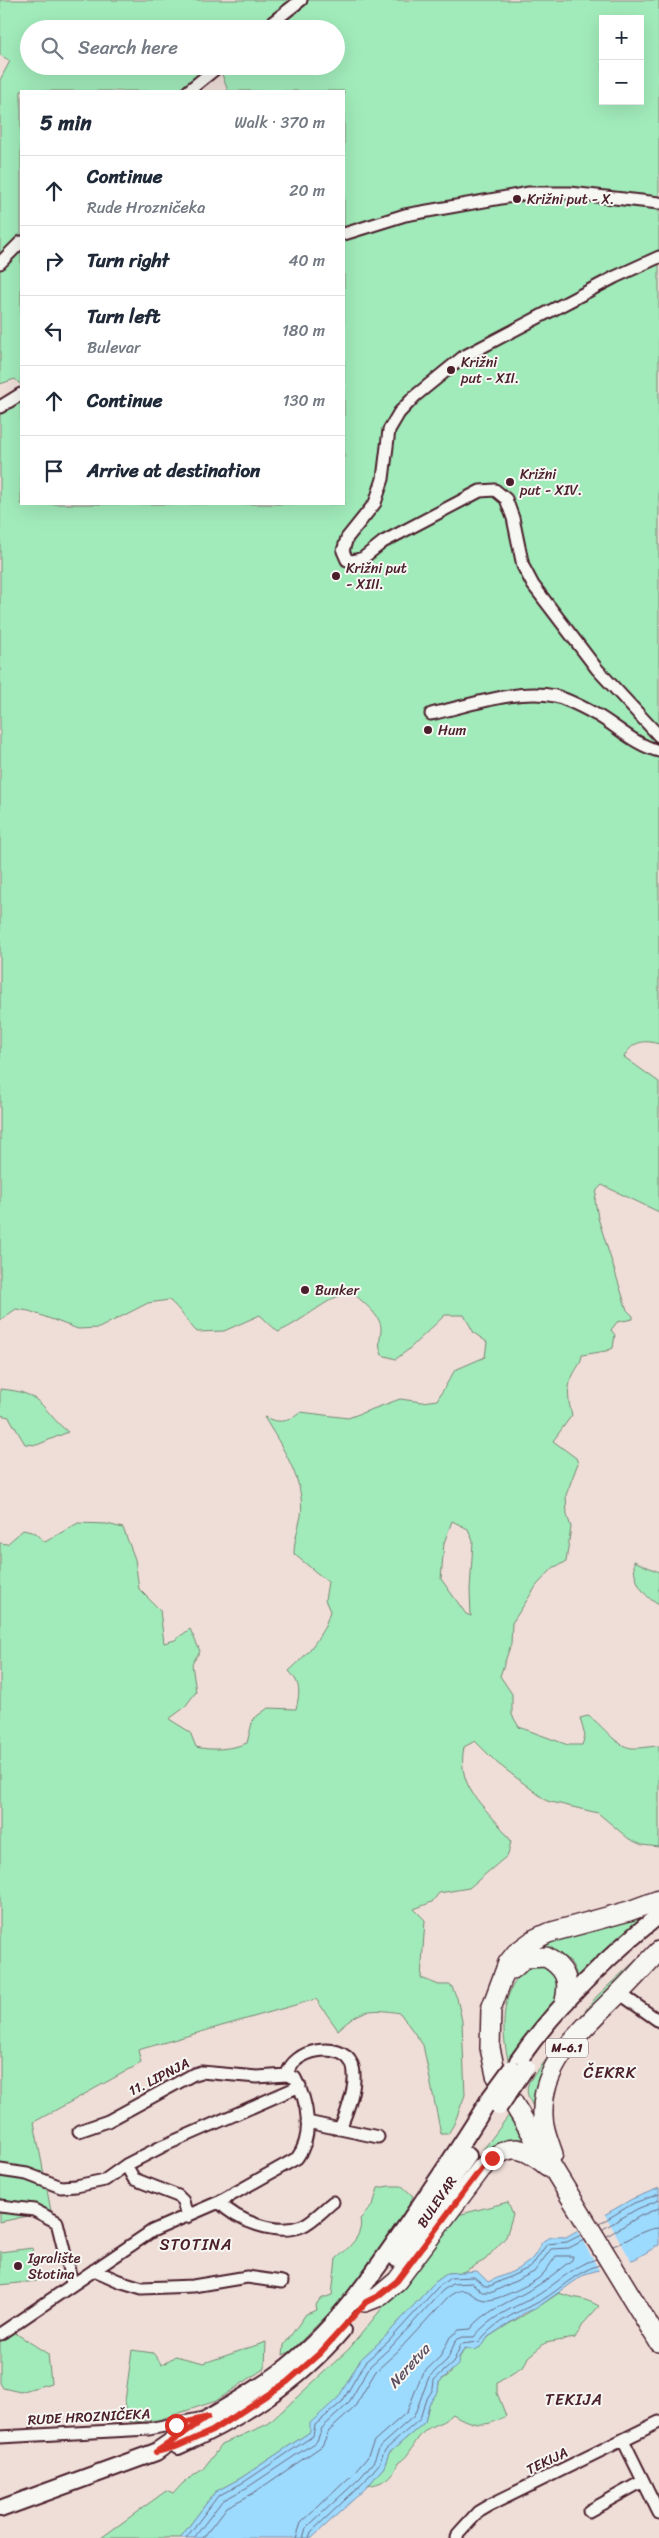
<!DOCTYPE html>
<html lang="en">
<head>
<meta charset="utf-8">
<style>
	body { margin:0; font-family:Sriracha,sans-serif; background:#f6f6f7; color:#1f2937 }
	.controls { position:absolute; right:15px; top:15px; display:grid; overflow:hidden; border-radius:0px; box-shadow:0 5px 20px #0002 }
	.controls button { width:45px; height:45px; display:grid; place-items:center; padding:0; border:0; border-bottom:1px solid #e0e1e3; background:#fff; color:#1f2937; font:25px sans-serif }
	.stop { position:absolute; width:15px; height:15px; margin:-11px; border:4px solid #d93025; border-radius:50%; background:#fff }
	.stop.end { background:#d93025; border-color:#fff; box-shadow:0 1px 5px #0008 }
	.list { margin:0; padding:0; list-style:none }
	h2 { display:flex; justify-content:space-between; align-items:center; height:65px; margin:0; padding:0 20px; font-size:21px }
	h2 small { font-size:16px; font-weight:400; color:#747a83 }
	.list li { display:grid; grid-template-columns:32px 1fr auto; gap:15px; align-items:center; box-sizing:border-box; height:70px; padding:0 20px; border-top:1px solid #e0e1e3 }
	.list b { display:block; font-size:19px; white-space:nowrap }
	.list p { margin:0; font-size:16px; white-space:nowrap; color:#747a83 }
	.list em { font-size:16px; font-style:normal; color:#747a83 }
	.icon { flex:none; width:28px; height:28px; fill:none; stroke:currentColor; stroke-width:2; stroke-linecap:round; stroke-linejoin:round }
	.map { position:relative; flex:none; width:659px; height:2538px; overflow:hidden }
	.search { position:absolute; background:#fff; box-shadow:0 5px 20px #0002; left:20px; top:20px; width:325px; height:55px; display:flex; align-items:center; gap:12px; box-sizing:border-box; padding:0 18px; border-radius:28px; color:#747a83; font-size:19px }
	.panel { position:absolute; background:#fff; box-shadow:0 5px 20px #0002; left:20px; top:90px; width:325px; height:415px; border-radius:0px }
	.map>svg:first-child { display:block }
</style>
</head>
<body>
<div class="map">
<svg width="659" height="2538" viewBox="0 0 659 2538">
	<rect width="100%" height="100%" fill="#efded8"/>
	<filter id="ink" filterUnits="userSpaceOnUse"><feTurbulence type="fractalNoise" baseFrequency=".02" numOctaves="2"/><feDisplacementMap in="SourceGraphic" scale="10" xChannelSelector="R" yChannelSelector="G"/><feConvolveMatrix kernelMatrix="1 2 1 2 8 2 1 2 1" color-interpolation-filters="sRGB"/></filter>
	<g filter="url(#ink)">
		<path fill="#a1ebba" stroke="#768572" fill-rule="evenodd" d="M0 0H659V1044C643 1039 632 1042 624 1057L659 1082V1212L602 1185 597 1190 595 1200 598 1218 627 1310 633 1316V1319L617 1322 611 1330 615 1335 613 1348 606 1351 582 1355C581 1363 578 1366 574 1373 566 1387 568 1401 572 1415L553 1441 576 1458 578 1463 566 1495 567 1515 571 1527 566 1562 554 1567 537 1585 512 1623 511 1644 500 1676 512 1694V1715L519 1727 568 1745H582L585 1736 580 1718 588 1716C603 1724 614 1746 632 1748 640 1749 650 1746 659 1746V1847L642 1845 629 1839 598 1813 547 1801 497 1763 475 1741 464 1747C455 1792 490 1808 511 1841L508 1855 469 1888 439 1893 432 1902 414 1909 425 1920 421 1978 439 1985H451L457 1998 462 2021 465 2095 454 2124 448 2134H441L423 2045 400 2013C369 2008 362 2009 338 2030L316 1999 138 2050 141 2063 34 2122 51 2211 0 2222V1543L7 1544 23 1530 36 1533 45 1542 78 1523 107 1524 123 1528 135 1559 139 1589 160 1610 164 1643 175 1640 190 1629 200 1651 192 1664 196 1692 184 1708 169 1719 190 1732 196 1747C212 1751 232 1749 247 1743L253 1719 268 1708 296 1709C300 1692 301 1684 289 1671 307 1655 324 1635 330 1611L325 1600 328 1582 294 1554C294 1540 298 1530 301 1516 306 1482 281 1445 264 1417 280 1424 288 1422 301 1412L348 1418 400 1399 422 1402 437 1400 455 1370 485 1357 487 1342 474 1333 464 1315H445L408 1350 396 1359 382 1355C377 1342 381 1340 381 1328 381 1315 360 1300 351 1291 324 1299 304 1321 278 1332L260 1315 224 1331 197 1332C186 1321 181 1310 169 1300L148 1303 99 1328 78 1329 29 1311 16 1309 0 1320V407L21 394V504H344V91H228L219 66H336V29H29V66H217L187 91H21V385L15 379 0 384V80L10 61 0 55ZM603 19H640V101H603ZM452 1521 468 1529 473 1541 470 1590 471 1616 466 1614 441 1579 444 1543Z
			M0 1389C44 1392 40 1409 68 1432L37 1445 25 1444 9 1417 0 1415Z
			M634 1561 659 1572V1605C642 1595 633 1580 634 1561Z
			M659 1906 578 1984C576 1957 558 1950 534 1951L557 1939Z
			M659 1939V1946L563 2050 540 2118C533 2105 522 2094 530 2080L597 1996Z
			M547 1961 565 1991 509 2063C499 2027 500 1970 547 1961Z
			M512 2111 531 2141H512L483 2150Z
			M389 2186H402L413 2196 409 2205 355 2287 290 2352 283 2355 284 2345 306 2314 317 2310 316 2305 320 2299 332 2295 336 2259C347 2249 364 2236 360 2219L373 2205 378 2188Z
			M508 2202 513 2214 506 2237 485 2260 463 2272 448 2273 434 2283 384 2338 361 2359 338 2399 310 2432 241 2478 215 2492 180 2538H101L166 2491 173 2494 183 2483 203 2469 222 2444 268 2424 349 2349 391 2297 446 2218Z
			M33 2248 37 2281 0 2285V2252Z
			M559 2293C575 2299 583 2297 599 2306L584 2323 575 2338 545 2343 528 2357 524 2366 497 2383V2393L506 2416C487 2428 472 2426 453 2414 443 2424 435 2423 426 2430 414 2439 412 2455 398 2463 392 2479 385 2482 368 2486L384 2467 389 2453 425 2422 429 2404 438 2391 439 2382 450 2374 465 2348C468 2348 473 2350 476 2349 484 2347 484 2340 490 2336 513 2320 537 2309 559 2293Z
			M12 2331 48 2354 51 2383 20 2392 3 2388 0 2383V2341Z
			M266 2342 265 2368 216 2401 158 2420 129 2422 125 2401 132 2350 153 2353 162 2365 175 2356 204 2363Z"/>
		<path fill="#9cdafe" stroke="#7b8faa" d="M659 2188V2245L635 2259 585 2274 535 2309 526 2312 488 2337 483 2345 475 2350 465 2348 459 2357 458 2365 439 2382 438 2391 429 2404 425 2422 389 2453 384 2467 368 2486 312 2538H180L215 2492 241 2478 310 2432V2423L338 2398 361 2359 384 2338 434 2283 448 2273 477 2271 488 2282C500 2276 516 2272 527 2263 546 2248 533 2235 566 2237L632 2199Z"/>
		<path fill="#efded8" d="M604 2213 632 2262 600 2272 576 2229Z"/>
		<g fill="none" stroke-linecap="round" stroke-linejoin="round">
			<path stroke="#6b6a7f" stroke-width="1" d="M599 2224 634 2203 659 2194
				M603 2229 637 2209 659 2200
				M607 2236 640 2216 659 2208
				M613 2246C628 2241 644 2228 659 2228
				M186 2538 218 2496 244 2482 313 2436 315 2425 342 2402 365 2362 388 2342 438 2287 450 2278 474 2277 485 2286H490L531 2267 547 2244 567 2242 581 2235
				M194 2538 222 2501 248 2487 317 2441 322 2428 348 2404 370 2366 392 2346 442 2291 452 2284 472 2283 482 2292H493L534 2272 551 2249 569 2248 584 2240
				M203 2538 227 2507 252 2494 322 2446 329 2431 354 2408 376 2371 398 2351 448 2297C469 2281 469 2299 486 2300 497 2301 531 2284 539 2278 546 2272 551 2263 556 2256H573L572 2260C558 2270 544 2283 528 2291 511 2301 482 2313 471 2329L459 2330 450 2337 440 2357 422 2374 407 2412 374 2441 367 2458 354 2473 301 2523 296 2538
				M303 2538 306 2528 360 2478 374 2461 380 2446 414 2416 429 2377 447 2360 456 2340 463 2337H474C488 2319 511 2308 531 2299 554 2287 570 2267 596 2259
				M309 2538 311 2532 364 2482 379 2464 385 2450 420 2419 425 2402 433 2389 434 2380 453 2363 461 2344 479 2342C491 2325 514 2313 533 2305 557 2294 572 2273 599 2265"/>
			<defs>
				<path id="street" d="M264 29 301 0
					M188 91 219 66
					M344 234 405 215 529 193H570L659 203
					M659 257 615 277 463 357 415 396 399 413 389 430 383 479 375 503 347 538 343 551 347 560 353 561 363 558 383 542 480 491 495 490 506 499 513 518 523 566 533 585 597 669 659 736
					M0 263 21 242
					M0 407 21 394
					M431 714C467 706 518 688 555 696 570 700 584 708 597 715 618 727 635 745 659 751
					M619 1993 659 2021
					M287 2075C292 2049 341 2040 352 2064 359 2081 347 2113 340 2128
					M307 2122 378 2137
					M126 2165 134 2179 178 2196 183 2201 187 2217
					M0 2170 27 2174 61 2187 76 2186 105 2180 126 2165 163 2146 300 2086
					M219 2202C237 2221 276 2236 302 2226 312 2222 323 2210 333 2202
					M0 2206 34 2210 57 2222 72 2283
					M94 2270 119 2281 142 2288 193 2286 247 2277 282 2282
					M0 2334 152 2231 219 2202 297 2158C314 2136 308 2102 295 2078L287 2075 257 2077 201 2072 194 2074 108 2121 79 2131
					M0 2437 149 2429 199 2419
					M623 2440 659 2513
					M589 2511 643 2481
					M457 2538 458 2534 478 2512 490 2505 659 2422"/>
				<path id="secondary" d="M518 2061C557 2005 606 1958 659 1915
					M397 2259 468 2156
					M178 2446C238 2420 299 2381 342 2330
					M0 2509 156 2452C195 2423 239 2403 278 2374 337 2330 376 2270 417 2210 442 2173 467 2137 490 2098"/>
				<path id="primary" d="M659 1900 629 1911 548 1933 535 1939 516 1953 508 1963 491 2009 490 2048 496 2075 659 2342
					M513 1969 525 1958 546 1957C565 1968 570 1979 565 2001
					M553 2154C548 2139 542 2126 543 2110 543 2061 585 2027 617 1995 632 1981 645 1965 659 1951
					M365 2302 378 2297 397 2281 481 2169C507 2143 519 2143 547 2166"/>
			</defs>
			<use href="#street" stroke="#4a1f2b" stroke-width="15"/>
			<use href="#secondary" stroke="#4a1f2b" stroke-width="20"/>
			<use href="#primary" stroke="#4a1f2b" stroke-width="22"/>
			<use href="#street" stroke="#f6f6f2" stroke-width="11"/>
			<use href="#secondary" stroke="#f6f6f2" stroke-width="16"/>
			<use href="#primary" stroke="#f6f6f2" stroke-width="19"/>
			<defs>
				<path id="secondary-bridge" d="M490 2098 512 2068
					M499 2107 526 2067"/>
			</defs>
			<use href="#secondary-bridge" stroke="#4a1f2b" stroke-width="20" stroke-linecap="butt"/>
			<use href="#secondary-bridge" stroke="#f6f6f2" stroke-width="16"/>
		</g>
	</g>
	<g fill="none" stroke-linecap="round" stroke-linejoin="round" filter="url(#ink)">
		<path stroke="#d93025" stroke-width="6" d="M176 2425 208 2417 156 2452 178 2446 212 2431 287 2382 320 2353 366 2302 378 2296 397 2281 481 2169 492 2158"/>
	</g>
	<g fill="#4a1f2b" stroke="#f6f6f2" stroke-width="2">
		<circle cx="517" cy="199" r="5"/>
		<circle cx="451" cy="370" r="5"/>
		<circle cx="510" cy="482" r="5"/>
		<circle cx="336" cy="576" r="5"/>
		<circle cx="428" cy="730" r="5"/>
		<circle cx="305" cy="1290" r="5"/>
		<circle cx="18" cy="2266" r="5"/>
	</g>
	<g text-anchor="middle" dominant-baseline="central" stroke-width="4" stroke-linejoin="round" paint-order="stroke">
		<rect fill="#f6f6f2" stroke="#7e6067" stroke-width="1" x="546" y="2038.5" width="42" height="19" rx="4"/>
		<g font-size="12" font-weight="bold" fill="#4a1f2b">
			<text x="567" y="2048">M-6.1</text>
		</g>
		<g font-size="14" fill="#4a1f2b" stroke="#f6f6f2" text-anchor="start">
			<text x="527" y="199">Križni put - X.</text>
			<text x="461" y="362">Križni<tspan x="461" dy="16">put - XII.</tspan></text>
			<text x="520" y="474">Križni<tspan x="520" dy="16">put - XIV.</tspan></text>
			<text x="346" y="568">Križni put<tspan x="346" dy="16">- XIII.</tspan></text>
			<text x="438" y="730">Hum</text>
			<text x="315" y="1290">Bunker</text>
			<text x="28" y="2258">Igralište<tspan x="28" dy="16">Stotina</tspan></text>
		</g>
		<g font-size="14" fill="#4a1f2b" stroke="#f6f6f2">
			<text transform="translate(159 2077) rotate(-27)">11. LIPNJA</text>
			<text transform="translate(437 2202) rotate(-56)">BULEVAR</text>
			<text transform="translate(89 2417) rotate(-3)">RUDE HROZNIČEKA</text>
			<text transform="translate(547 2461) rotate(-26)">TEKIJA</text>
		</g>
		<g font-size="15" font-style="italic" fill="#5e4e60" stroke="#f6f6f2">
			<text transform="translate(409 2366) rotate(-48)">Neretva</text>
		</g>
		<g font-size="16" letter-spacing="1" fill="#4a1f2b" stroke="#f6f6f2">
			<text x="610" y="2072">ČEKRK</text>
			<text x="196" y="2244">STOTINA</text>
			<text x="574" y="2399">TEKIJA</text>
		</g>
	</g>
</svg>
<div class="controls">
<button>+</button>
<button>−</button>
</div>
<div class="stop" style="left:176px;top:2425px"></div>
<div class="stop end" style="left:492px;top:2158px"></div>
<div class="search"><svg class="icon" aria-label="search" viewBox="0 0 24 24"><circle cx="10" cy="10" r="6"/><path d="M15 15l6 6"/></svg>Search here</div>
<section class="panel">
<h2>5 min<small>Walk · 370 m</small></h2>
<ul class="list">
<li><svg class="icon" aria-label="ahead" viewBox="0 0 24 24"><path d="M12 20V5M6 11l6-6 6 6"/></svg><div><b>Continue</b><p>Rude Hrozničeka</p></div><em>20 m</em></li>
<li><svg class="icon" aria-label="right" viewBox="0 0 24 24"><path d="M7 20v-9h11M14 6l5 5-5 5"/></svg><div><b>Turn right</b></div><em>40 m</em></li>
<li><svg class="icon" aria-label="left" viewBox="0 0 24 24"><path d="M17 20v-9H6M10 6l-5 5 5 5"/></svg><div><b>Turn left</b><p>Bulevar</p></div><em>180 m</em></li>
<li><svg class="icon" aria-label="ahead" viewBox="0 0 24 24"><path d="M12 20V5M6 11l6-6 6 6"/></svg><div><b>Continue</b></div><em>130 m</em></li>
<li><svg class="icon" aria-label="arrive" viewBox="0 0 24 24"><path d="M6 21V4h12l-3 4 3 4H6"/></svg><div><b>Arrive at destination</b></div></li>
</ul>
</section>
</div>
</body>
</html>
